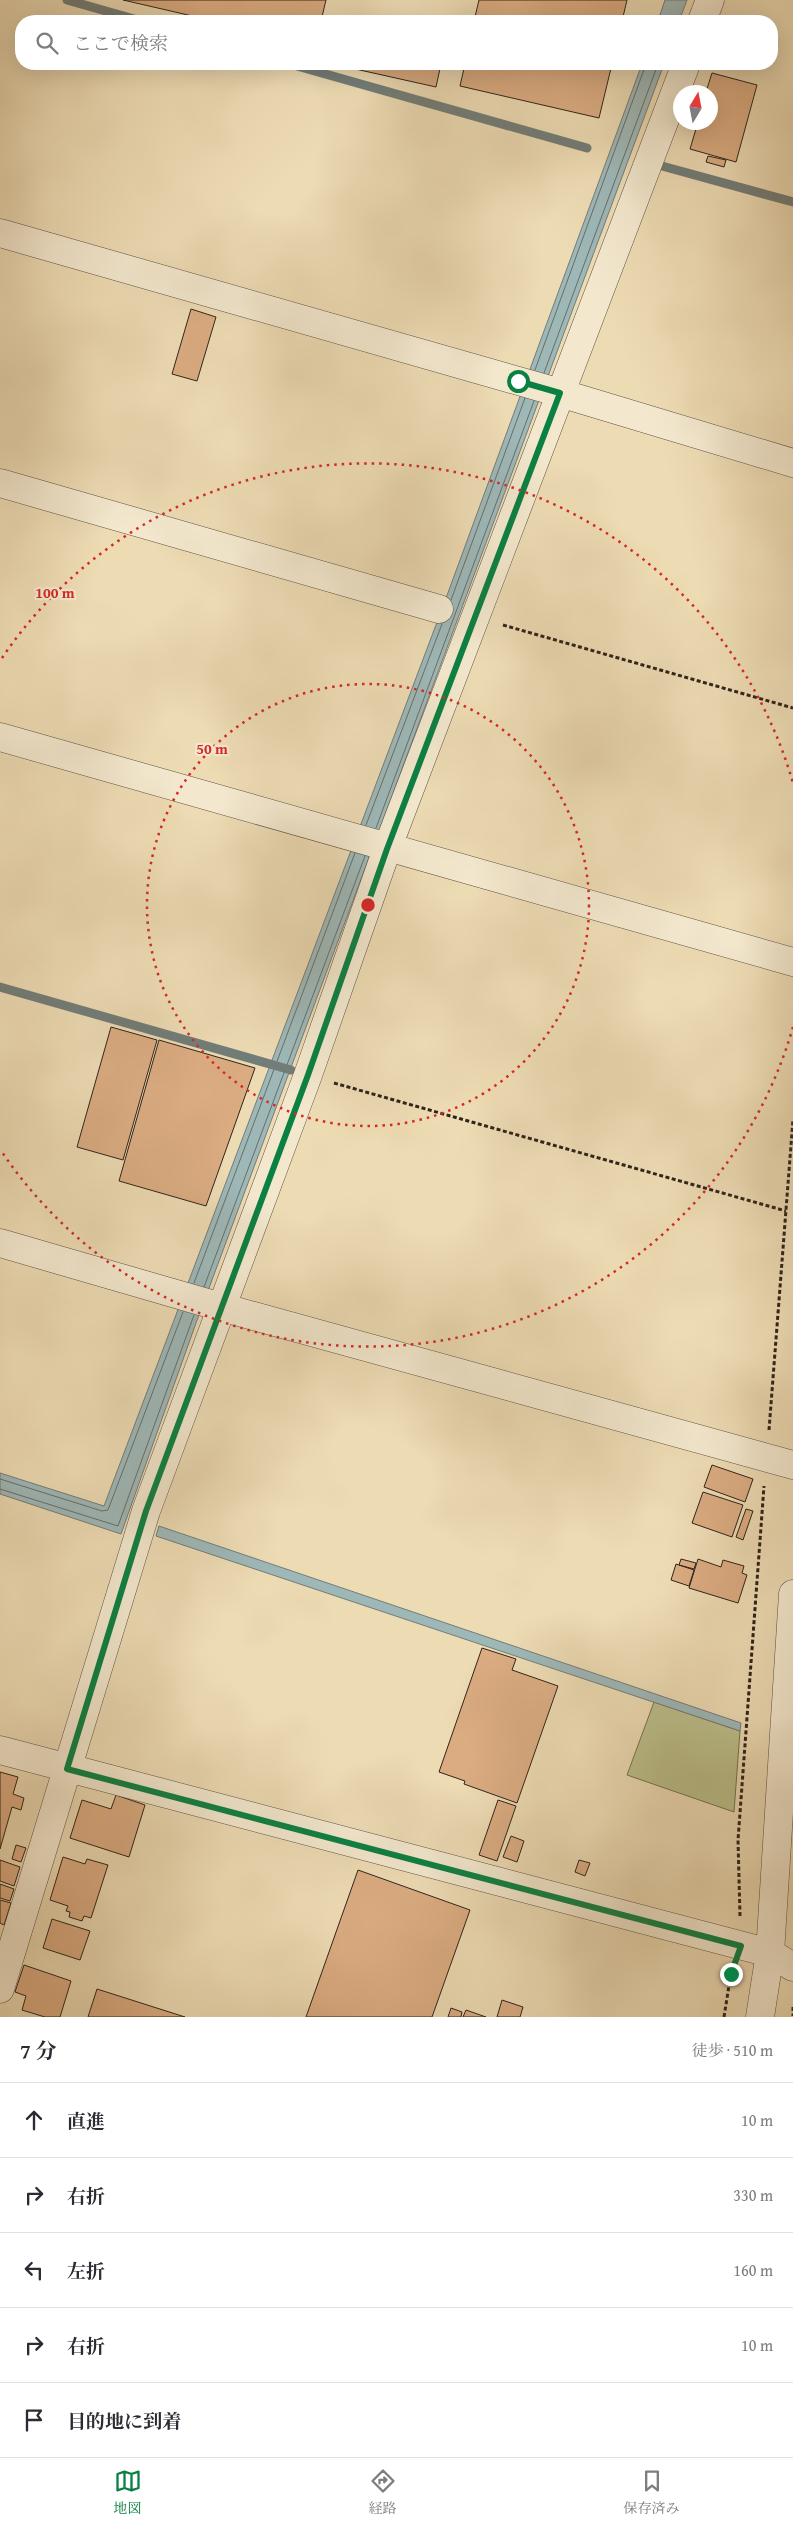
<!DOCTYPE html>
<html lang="ja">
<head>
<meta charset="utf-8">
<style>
	body { margin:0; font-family:"Gentium Book Plus","Noto Serif JP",serif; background:#f7f7f7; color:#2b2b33 }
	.compass { position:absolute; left:673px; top:85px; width:45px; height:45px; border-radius:50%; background:#fff; box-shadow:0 5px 20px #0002; rotate:10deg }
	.stop { position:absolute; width:15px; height:15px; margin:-11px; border:4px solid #0b8043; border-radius:50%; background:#fff }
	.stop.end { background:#0b8043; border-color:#fff; box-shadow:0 1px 5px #0008 }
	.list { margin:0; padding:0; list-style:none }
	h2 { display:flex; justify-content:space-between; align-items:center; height:65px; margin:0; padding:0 20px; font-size:21px }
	h2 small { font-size:16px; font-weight:400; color:#7c7c81 }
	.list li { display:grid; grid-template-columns:32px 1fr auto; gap:15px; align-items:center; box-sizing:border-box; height:75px; padding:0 20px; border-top:1px solid #e1e1e2 }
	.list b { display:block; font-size:19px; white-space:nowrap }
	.list em { font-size:16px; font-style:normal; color:#7c7c81 }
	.icon { flex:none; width:28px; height:28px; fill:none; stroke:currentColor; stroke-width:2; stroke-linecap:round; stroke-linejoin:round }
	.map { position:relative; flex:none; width:793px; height:2017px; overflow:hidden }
	.search { position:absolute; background:#fff; box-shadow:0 5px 20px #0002; left:15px; right:15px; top:15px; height:55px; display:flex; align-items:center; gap:12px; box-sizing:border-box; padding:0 18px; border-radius:20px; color:#7c7c81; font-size:19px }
	.sheet { height:440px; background:#fff }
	nav { display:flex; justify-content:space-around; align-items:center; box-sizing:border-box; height:70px; border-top:1px solid #e1e1e2; background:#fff; font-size:14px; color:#7c7c81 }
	nav a { display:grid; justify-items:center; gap:2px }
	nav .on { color:#0b8043 }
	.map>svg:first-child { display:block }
</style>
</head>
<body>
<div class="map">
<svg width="793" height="2017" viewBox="0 0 793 2017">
	<rect width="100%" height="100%" fill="#eddbb4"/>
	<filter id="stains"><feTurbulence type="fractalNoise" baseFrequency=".004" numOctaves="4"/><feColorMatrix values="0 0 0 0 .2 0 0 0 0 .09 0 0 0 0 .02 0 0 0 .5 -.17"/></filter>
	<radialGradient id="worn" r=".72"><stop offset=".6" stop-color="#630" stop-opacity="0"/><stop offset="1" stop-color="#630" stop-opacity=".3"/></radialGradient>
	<path fill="#bbbf8b" stroke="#757253" d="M654 1702 740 1731 734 1812 627 1775Z"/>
	<path fill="#9eb8b8" stroke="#727d79" d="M665 0H687L679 21H658Z
		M642 64H664L196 1323 121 1534 0 1494V1473L104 1506 442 609Z
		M159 1526 741 1723 740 1731 156 1536Z"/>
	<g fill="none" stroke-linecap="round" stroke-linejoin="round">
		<path stroke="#666e6a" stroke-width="1" d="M535 370 646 64
			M544 373 658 64
			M451 600 525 398
			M366 825 442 624
			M376 828 534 401
			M194 1283 355 853
			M204 1287 365 856
			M0 1479 102 1511 108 1510 183 1312
			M0 1489 118 1526 194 1315"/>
		<path stroke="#727d79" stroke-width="9" d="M67 0 141 21
			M290 64 587 148
			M662 166 793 202
			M0 987 291 1070"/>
	</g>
	<path fill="#dbac82" stroke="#2f241b" d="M123 0H326L321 21H214Z
		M479 0H627L622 21H474Z
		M333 64H441L436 87Z
		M465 64H612L599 118 460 86Z
		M712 73 757 85 736 162 690 149 698 122H710V92H706Z
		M708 156 726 160 724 167 706 162Z
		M191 309 216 317 197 381 172 374Z
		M111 1027 157 1040 123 1160 77 1147Z
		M159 1040 255 1068 206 1206 119 1181Z
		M712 1465 753 1479 745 1502 704 1487Z
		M703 1492 743 1505 732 1537 692 1523Z
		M746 1509 753 1511 743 1540 736 1537Z
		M681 1559 696 1563 694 1569 679 1565Z
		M698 1559 721 1567 723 1560 744 1566 742 1573 747 1575 738 1603 689 1588Z
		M676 1564 694 1570 689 1586 671 1580Z
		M482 1648 516 1659 512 1670 558 1686 517 1803 464 1784 465 1781 439 1772Z
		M0 1772 18 1777 13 1794 24 1798 21 1810 12 1807 0 1849Z
		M116 1795 145 1805 129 1857 70 1838 82 1800 111 1809Z
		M498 1800 516 1806 497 1861 479 1855Z
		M511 1836 524 1841 517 1862 503 1857Z
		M16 1845 26 1848 21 1862 12 1859Z
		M63 1857 85 1864 87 1859 108 1865 91 1918 84 1916 82 1921 69 1917 70 1912 66 1911 68 1906 50 1900Z
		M0 1860 20 1867 14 1886 0 1881Z
		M579 1860 590 1863 585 1876 575 1872Z
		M358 1870 470 1910 432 2017H306Z
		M0 1884 14 1889 10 1901 0 1898Z
		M0 1900 11 1903 4 1925 0 1923Z
		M52 1919 90 1931 80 1960 43 1948Z
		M24 1965 71 1981 60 2017H45L22 2010 26 1996 15 1992Z
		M97 1989 185 2017H88Z
		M502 2000 523 2007 520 2017H497Z
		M451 2008 462 2012 461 2017H448Z
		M466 2010 486 2017H463Z"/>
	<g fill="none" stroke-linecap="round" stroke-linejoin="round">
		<defs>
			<path id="minor" d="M702 21 710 0
				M0 233 550 390 793 463
				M0 483 439 609
				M0 737 793 962
				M0 1243 221 1307 793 1465
				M0 1750 770 1953 793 1967
				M0 1989 146 1511 308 1075 387 849 686 64"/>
			<path id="tertiary" d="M760 2017 770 1953 793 1594"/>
		</defs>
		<use href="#minor" stroke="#5e5241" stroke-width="29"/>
		<use href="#tertiary" stroke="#5e5241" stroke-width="29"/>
		<path stroke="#2f241b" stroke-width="3" stroke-dasharray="4 2.5" stroke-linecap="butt" d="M503 625 793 708
			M334 1083 786 1211
			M769 1430 793 1119
			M740 1916 738 1840 764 1486
			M793 2007V2016
			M724 2017 731 1973"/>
		<use href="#minor" stroke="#f3e8ce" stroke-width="28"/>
		<use href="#tertiary" stroke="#f3e8ce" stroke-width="28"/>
	</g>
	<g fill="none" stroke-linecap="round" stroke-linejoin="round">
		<path stroke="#0b8043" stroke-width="6" d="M518 381 560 393 387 849 308 1075 146 1511 67 1769 741 1946 731 1974"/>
	</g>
	<g fill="none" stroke="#d62828" stroke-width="2.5" stroke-dasharray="2.5 5">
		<circle cx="368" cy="905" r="221"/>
		<path d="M793 1027A442 442 0 0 1 2 1152M2 658A442 442 0 0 1 793 783"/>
	</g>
	<circle cx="368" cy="905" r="8" fill="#d62828" stroke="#f3e8ce" stroke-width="2.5"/>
	<g font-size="15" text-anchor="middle" font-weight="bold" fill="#d62828" stroke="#f3e8ce" stroke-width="4.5" stroke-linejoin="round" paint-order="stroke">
		<text x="55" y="598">100 m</text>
		<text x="212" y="754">50 m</text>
	</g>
	<rect width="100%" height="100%" filter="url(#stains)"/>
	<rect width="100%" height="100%" fill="url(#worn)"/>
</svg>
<svg class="compass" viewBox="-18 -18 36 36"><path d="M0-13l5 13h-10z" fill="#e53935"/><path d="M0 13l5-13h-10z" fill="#7c7c81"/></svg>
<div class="stop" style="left:518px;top:381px"></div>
<div class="stop end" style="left:731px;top:1974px"></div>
<div class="search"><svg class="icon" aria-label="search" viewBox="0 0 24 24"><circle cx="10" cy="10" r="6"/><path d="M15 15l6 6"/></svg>ここで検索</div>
</div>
<section class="sheet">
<h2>7 分<small>徒歩 · 510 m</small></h2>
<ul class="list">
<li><svg class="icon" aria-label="ahead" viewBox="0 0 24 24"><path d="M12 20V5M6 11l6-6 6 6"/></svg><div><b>直進</b></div><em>10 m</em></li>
<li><svg class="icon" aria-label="right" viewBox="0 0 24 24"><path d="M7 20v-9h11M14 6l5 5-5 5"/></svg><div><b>右折</b></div><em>330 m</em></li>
<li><svg class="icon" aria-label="left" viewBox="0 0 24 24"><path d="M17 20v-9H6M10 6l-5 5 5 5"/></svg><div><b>左折</b></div><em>160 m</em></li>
<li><svg class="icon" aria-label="right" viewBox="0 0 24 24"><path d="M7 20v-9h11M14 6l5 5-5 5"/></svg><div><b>右折</b></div><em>10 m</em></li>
<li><svg class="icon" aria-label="arrive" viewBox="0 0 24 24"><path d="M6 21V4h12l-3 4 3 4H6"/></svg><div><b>目的地に到着</b></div></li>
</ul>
</section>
<nav>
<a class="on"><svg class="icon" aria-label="map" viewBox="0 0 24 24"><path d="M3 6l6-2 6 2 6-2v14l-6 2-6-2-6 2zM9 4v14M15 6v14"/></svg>地図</a>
<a><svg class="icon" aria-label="directions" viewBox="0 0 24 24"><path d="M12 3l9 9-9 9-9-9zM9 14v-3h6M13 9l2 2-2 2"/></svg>経路</a>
<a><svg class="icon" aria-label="saved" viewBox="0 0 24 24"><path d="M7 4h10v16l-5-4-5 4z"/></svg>保存済み</a>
</nav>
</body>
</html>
